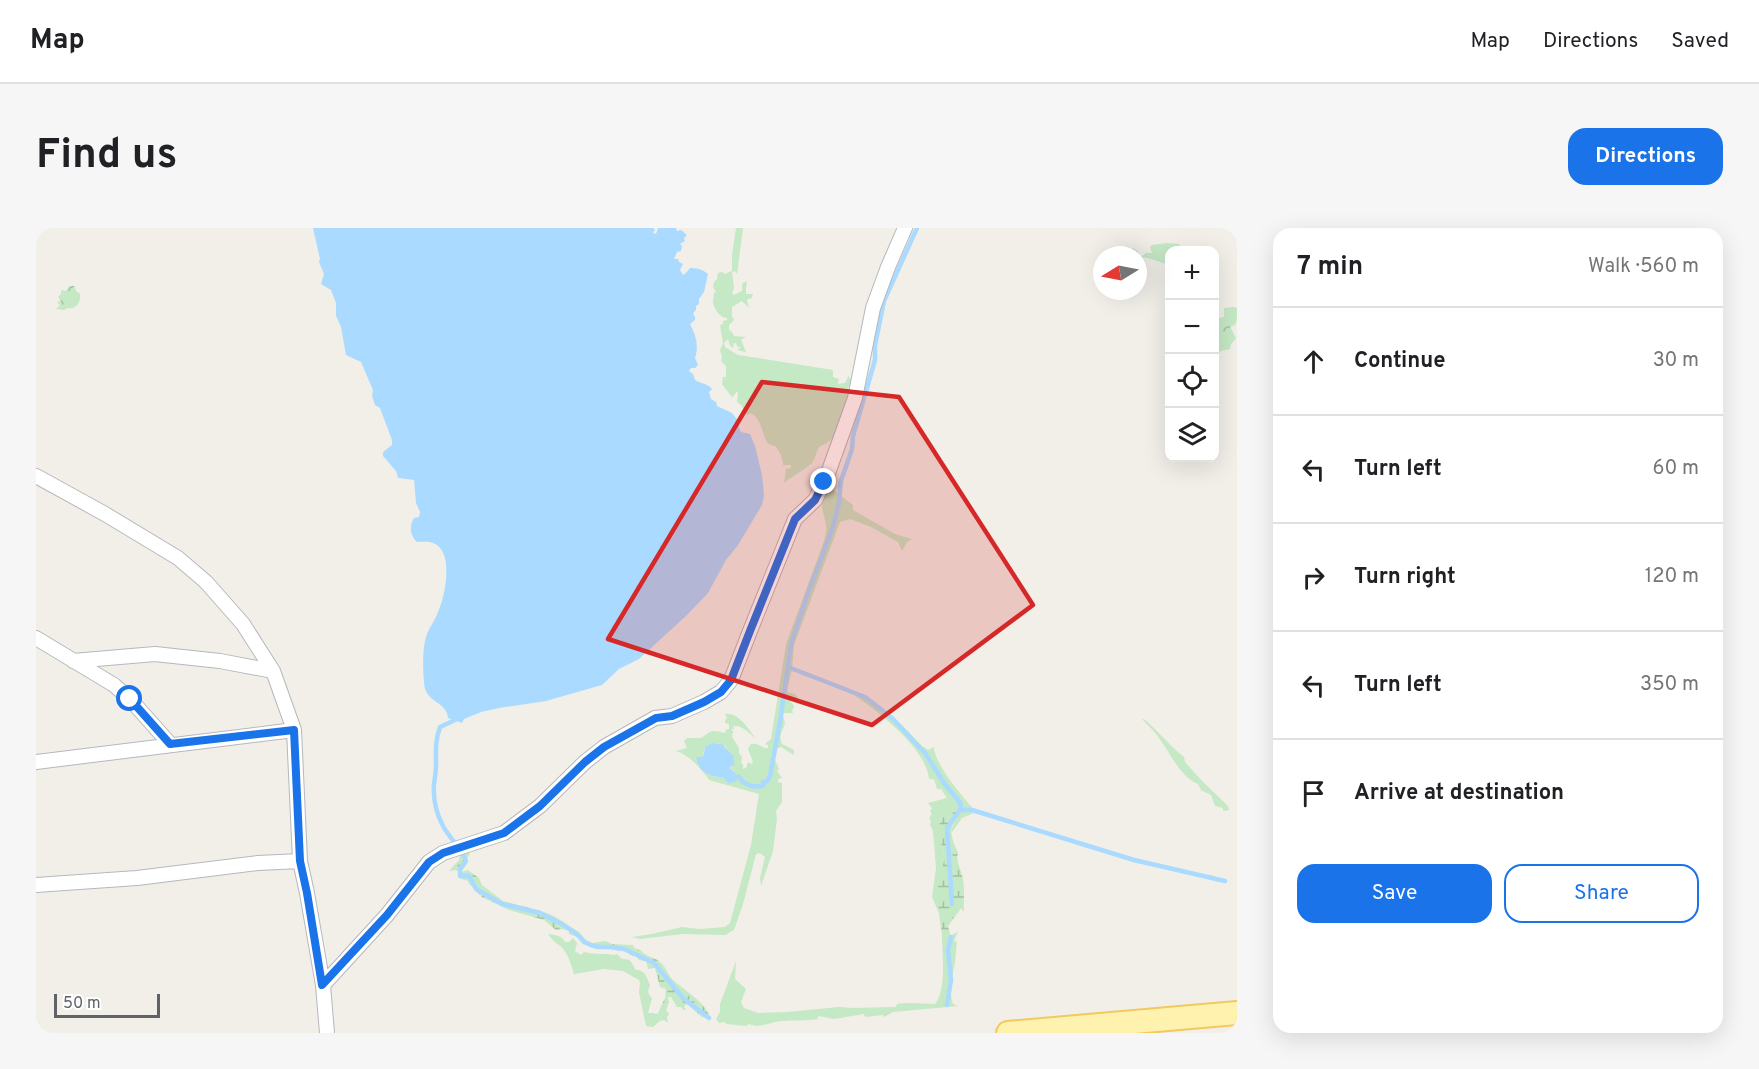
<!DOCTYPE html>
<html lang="en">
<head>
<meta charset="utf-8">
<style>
	body { margin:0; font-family:Overpass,sans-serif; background:#f6f6f6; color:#202124 }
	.controls { position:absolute; right:18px; top:18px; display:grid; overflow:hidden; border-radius:12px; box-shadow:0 6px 24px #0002 }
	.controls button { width:54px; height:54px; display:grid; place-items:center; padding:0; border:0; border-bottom:2px solid #e0e0e0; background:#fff; color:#202124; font:30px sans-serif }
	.compass { position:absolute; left:1057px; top:18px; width:54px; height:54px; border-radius:50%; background:#fff; box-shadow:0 6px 24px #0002; rotate:260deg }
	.scale { position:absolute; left:18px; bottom:15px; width:106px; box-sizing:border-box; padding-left:6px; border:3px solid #5f6368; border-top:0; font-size:16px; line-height:21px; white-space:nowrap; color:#5f6368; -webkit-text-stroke:4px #fff; paint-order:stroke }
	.stop { position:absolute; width:18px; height:18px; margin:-14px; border:4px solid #1a73e8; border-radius:50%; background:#fff }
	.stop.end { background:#1a73e8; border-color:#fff; box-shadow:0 2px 6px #0008 }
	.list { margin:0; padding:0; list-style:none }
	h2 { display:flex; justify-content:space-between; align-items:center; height:78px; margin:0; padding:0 24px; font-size:26px }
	h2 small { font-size:20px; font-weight:400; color:#757577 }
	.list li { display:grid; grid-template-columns:39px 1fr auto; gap:18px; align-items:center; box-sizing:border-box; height:108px; padding:0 24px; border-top:2px solid #e0e0e0 }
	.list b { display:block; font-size:22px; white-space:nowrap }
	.list em { font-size:20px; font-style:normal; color:#757577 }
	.actions { display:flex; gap:12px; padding:18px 24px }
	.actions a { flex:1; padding:14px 0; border:2px solid #1a73e8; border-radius:18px; text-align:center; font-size:21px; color:#1a73e8 }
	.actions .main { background:#1a73e8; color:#fff }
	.icon { flex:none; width:33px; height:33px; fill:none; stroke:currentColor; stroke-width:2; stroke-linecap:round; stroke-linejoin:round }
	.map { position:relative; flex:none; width:1201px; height:805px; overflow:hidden; border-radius:18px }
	header { display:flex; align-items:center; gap:36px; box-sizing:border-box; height:84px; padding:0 30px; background:#fff; border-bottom:2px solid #e0e0e0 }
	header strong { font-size:28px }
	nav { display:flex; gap:33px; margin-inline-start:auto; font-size:21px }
	.intro { display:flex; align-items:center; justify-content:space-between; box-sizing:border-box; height:144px; padding:0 36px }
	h1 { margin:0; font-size:42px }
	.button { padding:15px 27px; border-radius:18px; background:#1a73e8; color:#fff; font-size:21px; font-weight:700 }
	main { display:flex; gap:36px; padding:0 36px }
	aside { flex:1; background:#fff; border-radius:18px; box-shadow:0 6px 24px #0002 }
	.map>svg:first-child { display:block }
</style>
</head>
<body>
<header>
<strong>Map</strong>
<nav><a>Map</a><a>Directions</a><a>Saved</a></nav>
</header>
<div class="intro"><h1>Find us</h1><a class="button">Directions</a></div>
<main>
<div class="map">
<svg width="1201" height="805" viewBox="0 0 1201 805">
	<defs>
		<pattern id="forest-crowns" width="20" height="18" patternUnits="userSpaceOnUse" patternTransform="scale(1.5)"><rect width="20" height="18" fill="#c5e8c5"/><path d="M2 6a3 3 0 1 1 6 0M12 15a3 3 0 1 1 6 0" fill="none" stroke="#a3c0a4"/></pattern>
		<pattern id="wetland-marsh" width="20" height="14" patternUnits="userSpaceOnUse" patternTransform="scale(1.5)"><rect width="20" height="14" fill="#c5e8c5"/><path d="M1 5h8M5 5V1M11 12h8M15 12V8" fill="none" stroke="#a3c0a4"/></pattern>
	</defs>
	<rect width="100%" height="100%" fill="#f1efe8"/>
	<path fill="#c5e8c5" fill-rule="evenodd" d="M700 0H707L701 46 699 43 696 44 698 60 696 65 698 67 706 63V56L710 53 711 57 710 59V66H717L715 71 713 70 711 72 713 80 706 73 696 79V88L698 92 693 97V102L696 104 698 108 710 109 705 112 710 124 701 122 705 120 701 118 700 115H698L697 120 694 118 692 111 688 115 689 119 702 127 797 142V149L803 151 802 156 809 155 813 147V150L816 151 815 160 813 158 812 159 815 166C809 181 803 215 784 218 780 223 780 230 776 235 769 242 756 248 748 255L750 241 755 240V237H747C747 231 744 224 740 219 736 216 734 218 731 214 725 204 726 190 714 185L711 187 705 177 701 174 702 166 701 163 697 169 695 168 686 156 687 149H690V138L685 133 686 129 684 122 687 115 684 97 687 96V93L691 92V90C684 90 678 81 677 74 677 71 678 68 678 65L680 64 677 59 678 54 681 51 682 45 686 44 689 46 696 43V27Z
		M1131 15 1143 16 1146 21 1150 22H1134L1133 37 1112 30 1102 29V27H1083L1097 20 1102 23 1103 28 1105 29 1110 25H1116L1114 19 1116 17Z
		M796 261 817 277V282L859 306 876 311 871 314 866 323 862 314 835 299 814 291 804 294 758 417 756 441 751 464 759 466 762 470H755L754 473 758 478 756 483 757 485H748L747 488 749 495C747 503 742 507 746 516L758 522V527L745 519 739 521V532L743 541 741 543 746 550 742 551V554L746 555V574L740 583 741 591 737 623 725 658 724 650 729 629 724 625 720 626 707 676 698 702 689 707 647 706 604 711 596 709 616 706 646 699 664 701 689 699 694 695 715 617 723 566 673 552C666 541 653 527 640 523L651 520 648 513 651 510H665C676 503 674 501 689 505L690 502 693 501V496L689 495V492L691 490 689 486C703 484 712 501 720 511 713 505 707 497 697 498L698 501H695L697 503 696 509 703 520V525L706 529 705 535 707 536V541L710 540 712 534 715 536 717 534 712 521 715 516H720L729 520H732V517L729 516 735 511 750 416 788 313C789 308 791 303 790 298 788 282 779 272 796 261ZM682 515 690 519 698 538 694 539 702 549 692 555 687 549C679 550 669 546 664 539L669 519Z
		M811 462 829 469 865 496 886 518 892 522 898 519C898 536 928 570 940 584L926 590 916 604C915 597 922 590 924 583L905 589 903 595 908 630 907 641 903 647V685L896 669 900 640 897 603 894 597 895 593 893 590 896 586 894 583 896 580 892 575 911 570 905 561H901L898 551H893C890 518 836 479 811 462Z
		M1106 491H1108C1122 503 1133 517 1148 529L1149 534 1166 553 1192 578 1193 582 1187 583V580L1179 578 1175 567 1165 562 1162 556C1144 548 1136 528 1125 513 1121 506 1113 498 1106 491Z
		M922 704 918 713 921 714C920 720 920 727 919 733 917 749 912 760 917 776L922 778 857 784 848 789 847 787 829 789 828 786 798 791 783 788 781 790 783 791C770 793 758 792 745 793 734 794 724 801 713 796L710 798 691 796 688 794 683 795 680 791 684 784V776L700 733 699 751 710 761 705 774 708 780 722 785 751 784 803 779 817 780 860 779 861 776C874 774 885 776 899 776 911 761 906 725 906 706L915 709 917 706Z
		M512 706C518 707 526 707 529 714H533L537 710 541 715 539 723 545 727 548 724C559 727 568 725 578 727L581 726 586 731C597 731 595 735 600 742 610 742 611 750 614 758 611 763 612 767 616 770L612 785H618L619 786 624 785 626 787 624 793 617 799 610 798 603 764 604 755 603 752 587 743 568 741 538 746C535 736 532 724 523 717 518 713 516 712 512 706Z"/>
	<path fill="url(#forest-crowns)" d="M33 58H38L40 63 44 66C45 75 40 82 31 80L28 82 20 81 24 77 21 74 25 73 22 69 25 66V62L30 63Z
		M1197 79 1201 80V91L1199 97 1194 99 1200 110 1195 116 1194 121 1185 123 1179 128V94L1183 90 1188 89V80Z"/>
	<path fill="url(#wetland-marsh)" d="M924 582C922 589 917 594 916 600 914 609 919 617 922 625 920 632 923 637 925 644 930 657 927 671 928 684L925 680 912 698 915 709 906 706C903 688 900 667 903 649 903 643 908 639 908 631 907 617 900 603 905 589Z
		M436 622 433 624 434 626C429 631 431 639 425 644L432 642 443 650 446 657 467 673 505 683 518 688 543 704 549 711 556 715 570 713 576 716 597 717 598 720 606 723 607 725C613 729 620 730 624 734 630 739 631 745 635 750 646 761 669 774 673 787L669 790 666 789 652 777H649L648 779 650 782H647L645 779H641L635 769H632L633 774 630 782 633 787 631 789 632 795 628 792 624 793 626 787 622 785 629 770 630 761 624 759 619 740 612 741 610 732 608 733 603 732 600 728H596L588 721 583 723 574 719 572 721H568L566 719 561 721 548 715 541 709 533 706V703L527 701 520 702 508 692 473 682 446 669 441 664 439 660 433 656 432 653 423 650 424 644 419 642 413 643 423 632 424 626Z"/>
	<path fill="#aadaff" d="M277 0H617L619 2 617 5 620 6 622 0H640L641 3 645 2 651 7 648 10 649 13 644 16 646 18 645 23 641 24 638 31H642L643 34 647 36 644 42 647 47 650 45 654 40C661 40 666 41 672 46L668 64 663 71V76L660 78V82L657 85 659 89V92L654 96C660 107 663 118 659 130L662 137 659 140H655L653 143 657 146 659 152C665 156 671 155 676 161L673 164 675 171 680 174 681 178 696 185 703 194V200L705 204 714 206 719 218 726 247 728 268 726 277 702 317 690 332 672 365 651 387 603 431 583 441 566 457 510 473 463 480 445 484 428 491 426 495 412 490C411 473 389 475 388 455 387 440 386 423 390 409 393 399 399 393 402 384 409 369 418 325 399 316 394 313 387 314 381 314 374 307 373 299 378 290L383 289 384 284 380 275 378 252 362 250 360 243 347 228V224L356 217V212L344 180 339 177 336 168 337 162 325 134 310 127 305 99 300 88V75L295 62 285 56 288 46 283 34 284 31Z
		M676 515 686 516 698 529V538H695L694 540 703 549 699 554 692 555 687 549C681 550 668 546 664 540 663 537 662 534 660 531L661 529H666L668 526 669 519Z"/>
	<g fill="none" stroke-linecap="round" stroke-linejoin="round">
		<path stroke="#aadaff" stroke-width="4.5" d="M752 439 829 469 856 490 889 525 908 555 922 572 925 577 924 582 911 600 916 676
			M419 492 404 499C399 513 400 523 400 537 400 543 399 549 398 556 397 570 400 585 407 598 412 608 428 624 430 633L424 641V648H433L440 661 466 676 504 685 526 696 542 707 548 714 555 717 562 719H574L588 721 618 735 647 770 673 790
			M703 549C708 557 719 561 728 557L727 554 731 553 734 548 744 494 755 416 772 365 796 302 803 275 805 253 816 221 817 208 839 132V117L848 73 881 0
			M924 582H936L1098 632 1189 653
			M911 777 915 752 912 722 915 709"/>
		<defs>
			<path id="minor" d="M0 248 69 286 142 330 170 354 207 396 237 443 258 502 264 633 271 665 287 757 291 805
				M0 410 78 457 94 471 134 516
				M37 433 119 426 184 433 237 443
				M0 534 258 502
				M0 657 101 650 222 635 264 633
				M287 757 351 687 393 634 407 625 468 605 504 578 549 534 568 519 619 490 636 488 668 474 685 464 695 452 714 403 759 291 779 272 791 248 819 170 837 80 852 39 869 0"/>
			<path id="primary" d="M972 805 1201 785"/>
		</defs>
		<use href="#minor" stroke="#b5b8bc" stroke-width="16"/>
		<use href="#primary" stroke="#f2c960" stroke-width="26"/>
		<use href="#minor" stroke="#fff" stroke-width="14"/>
		<use href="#primary" stroke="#fff2af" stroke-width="22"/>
	</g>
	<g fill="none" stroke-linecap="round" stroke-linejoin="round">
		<path stroke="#1a73e8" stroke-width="8" d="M94 471 134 516 258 502 264 633 271 665 286 757 351 687 393 634 407 625 468 605 504 578 549 534 568 519 620 490 636 488 668 474 685 464 695 452 714 403 759 291 779 272 788 254"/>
	</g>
	<path fill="#d62828" fill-opacity="0.2" stroke="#d62828" stroke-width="4.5" stroke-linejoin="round" d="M726 154 863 169 997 377 836 497 572 411Z"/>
</svg>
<div class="controls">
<button>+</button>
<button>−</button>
<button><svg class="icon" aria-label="locate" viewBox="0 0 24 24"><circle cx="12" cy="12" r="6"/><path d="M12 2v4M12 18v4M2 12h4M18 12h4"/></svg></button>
<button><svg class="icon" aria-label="layers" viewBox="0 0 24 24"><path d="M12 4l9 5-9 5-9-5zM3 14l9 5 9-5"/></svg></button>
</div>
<svg class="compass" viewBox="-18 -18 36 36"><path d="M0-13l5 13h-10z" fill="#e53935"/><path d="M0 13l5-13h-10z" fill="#757577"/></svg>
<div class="scale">50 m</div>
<div class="stop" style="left:94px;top:471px"></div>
<div class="stop end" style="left:788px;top:254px"></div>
</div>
<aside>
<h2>7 min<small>Walk · 560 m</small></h2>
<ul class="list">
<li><svg class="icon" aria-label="ahead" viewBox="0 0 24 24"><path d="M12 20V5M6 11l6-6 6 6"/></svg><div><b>Continue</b></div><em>30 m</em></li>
<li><svg class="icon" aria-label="left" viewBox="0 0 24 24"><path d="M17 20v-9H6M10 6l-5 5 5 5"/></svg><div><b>Turn left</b></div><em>60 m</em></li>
<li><svg class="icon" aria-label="right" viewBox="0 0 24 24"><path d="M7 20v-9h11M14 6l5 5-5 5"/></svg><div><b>Turn right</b></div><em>120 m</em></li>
<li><svg class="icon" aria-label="left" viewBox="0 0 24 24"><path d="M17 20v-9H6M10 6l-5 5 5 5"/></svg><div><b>Turn left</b></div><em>350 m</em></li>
<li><svg class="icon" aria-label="arrive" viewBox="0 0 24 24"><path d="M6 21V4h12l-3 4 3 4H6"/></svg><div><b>Arrive at destination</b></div></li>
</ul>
<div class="actions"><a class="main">Save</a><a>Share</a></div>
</aside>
</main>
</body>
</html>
